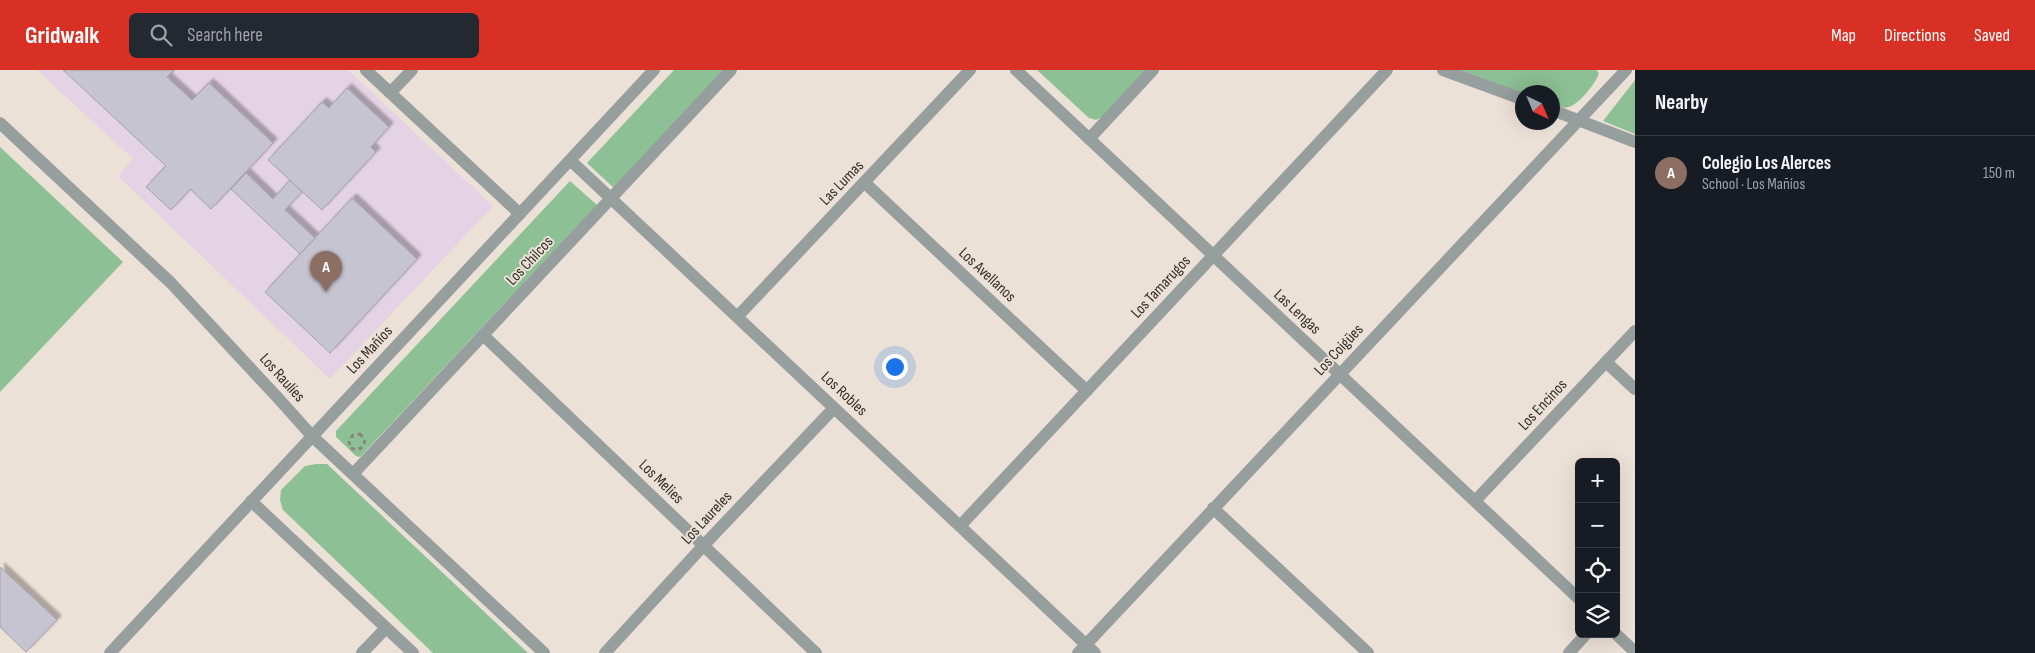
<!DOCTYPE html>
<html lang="en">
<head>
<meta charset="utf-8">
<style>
	body { margin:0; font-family:"Sofia Sans Condensed",sans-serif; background:#242831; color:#f1f3f6 }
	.controls { position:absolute; right:15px; bottom:15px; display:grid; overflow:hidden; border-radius:8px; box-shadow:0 5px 20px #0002 }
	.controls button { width:45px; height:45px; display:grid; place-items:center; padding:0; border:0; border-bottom:1px solid #363941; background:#171b24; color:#f1f3f6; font:25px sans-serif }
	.compass { position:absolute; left:1515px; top:15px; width:45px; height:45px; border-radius:50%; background:#171b24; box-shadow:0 5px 20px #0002; rotate:136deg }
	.you { position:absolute; left:894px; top:296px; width:18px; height:18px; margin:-12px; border:4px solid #fff; border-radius:50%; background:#1a73e8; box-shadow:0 0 0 8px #1a73e833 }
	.badge { display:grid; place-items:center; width:32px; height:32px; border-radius:50%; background:#d93025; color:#fff; font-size:16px; font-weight:700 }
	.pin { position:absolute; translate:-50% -41px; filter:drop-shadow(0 1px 2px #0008) }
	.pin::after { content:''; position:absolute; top:26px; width:18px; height:15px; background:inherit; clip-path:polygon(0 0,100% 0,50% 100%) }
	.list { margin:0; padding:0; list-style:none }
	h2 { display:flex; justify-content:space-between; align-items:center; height:65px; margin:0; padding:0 20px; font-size:21px }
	h2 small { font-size:16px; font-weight:400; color:#9ea1a6 }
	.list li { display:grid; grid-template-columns:32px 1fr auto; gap:15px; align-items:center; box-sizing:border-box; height:75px; padding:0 20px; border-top:1px solid #363941 }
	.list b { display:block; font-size:19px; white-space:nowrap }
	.list p { margin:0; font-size:16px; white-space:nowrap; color:#9ea1a6 }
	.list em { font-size:16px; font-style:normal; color:#9ea1a6 }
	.icon { flex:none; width:28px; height:28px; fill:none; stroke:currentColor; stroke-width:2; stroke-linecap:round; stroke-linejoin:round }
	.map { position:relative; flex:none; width:1635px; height:583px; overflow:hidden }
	header { display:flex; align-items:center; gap:30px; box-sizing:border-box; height:70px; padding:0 25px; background:#d93025; color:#fff }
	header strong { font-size:24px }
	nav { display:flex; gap:28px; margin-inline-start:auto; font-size:18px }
	.search { width:350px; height:45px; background:#242831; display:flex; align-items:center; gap:12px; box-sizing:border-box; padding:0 18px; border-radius:8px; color:#9ea1a6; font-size:19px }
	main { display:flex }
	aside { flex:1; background:#171b24 }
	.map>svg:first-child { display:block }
</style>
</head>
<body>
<header>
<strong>Gridwalk</strong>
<div class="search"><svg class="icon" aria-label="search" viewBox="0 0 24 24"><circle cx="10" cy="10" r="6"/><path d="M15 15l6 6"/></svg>Search here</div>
<nav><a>Map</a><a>Directions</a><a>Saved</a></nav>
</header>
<main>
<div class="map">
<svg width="1635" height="583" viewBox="0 0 1635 583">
	<defs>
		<filter id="shadow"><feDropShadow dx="4.5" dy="-4.5" stdDeviation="1" flood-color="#0004"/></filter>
	</defs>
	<rect width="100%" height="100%" fill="#ece1d6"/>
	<path fill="#e4d3e4" d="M37 0H348L493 136 330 309 118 106 133 89Z"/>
	<path fill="#8dc094" d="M674 0H724L614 118 587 93Z
		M1037 0H1147L1102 47 1096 50 1089 48Z
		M1460 0H1596L1599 3C1596 13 1579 35 1568 37 1562 39 1558 36 1553 34L1552 22 1522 23Z
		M1635 10V64L1603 51Z
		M0 77 123 192 0 322Z
		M570 111 597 135 360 387 356 386 336 367V361Z
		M316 394H327L528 583H433L283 440 280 430 281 420 305 396Z"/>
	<path fill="#c7c4d1" stroke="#a3a0ac" filter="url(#shadow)" d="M63 0H174L167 7 192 30 209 13 273 73 211 139 190 119 171 140 146 117 166 96Z
		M347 18 389 57 371 77 376 82 322 140 268 90 322 32 329 38Z
		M246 103 273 129 290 110 302 122 285 140 315 168 300 184 231 119Z
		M352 128 417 189 330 283 265 222Z
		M0 497 57 550 26 582 0 557Z"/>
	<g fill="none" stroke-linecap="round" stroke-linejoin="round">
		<path stroke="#8a837c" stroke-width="3" stroke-dasharray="4 4" stroke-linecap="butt" d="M360 364 365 370 363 377 357 380 350 378 349 371 353 365Z"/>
		<path stroke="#979e9e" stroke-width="12" d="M366 0 520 144
			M1016 0 1579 529
			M1443 0 1522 29
			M390 23 412 0
			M1552 40 1635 72
			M0 53 171 213 278 328 312 366 544 583
			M1089 69 1153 0
			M570 90 1095 583
			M865 113 1087 321
			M737 247 970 0
			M483 265 816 583
			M1606 292 1635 319
			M353 404 731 0
			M251 431 413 583
			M1475 431 1635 261
			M1213 438 1368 583
			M960 456 1387 0
			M1616 564 1635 582
			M110 583 654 0
			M362 583 386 558
			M605 583 704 475 834 338
			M1078 583 1626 0
			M1569 583 1586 564"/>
	</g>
	<g text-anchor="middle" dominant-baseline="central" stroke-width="4" stroke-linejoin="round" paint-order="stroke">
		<g font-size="16" fill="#332f2b" stroke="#ece1d6">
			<text transform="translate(842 113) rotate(-46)">Las Lumas</text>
			<text transform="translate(530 191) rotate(-47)">Los Chilcos</text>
			<text transform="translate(987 205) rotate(43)">Los Avellanos</text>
			<text transform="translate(1161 217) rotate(-47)">Los Tamarugos</text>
			<text transform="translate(1297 242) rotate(43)">Las Lengas</text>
			<text transform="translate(370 280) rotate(-47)">Los Mañíos</text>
			<text transform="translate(1339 280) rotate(-47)">Los Coigües</text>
			<text transform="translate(282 308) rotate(48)">Los Raulíes</text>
			<text transform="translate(844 324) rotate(43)">Los Robles</text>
			<text transform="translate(1543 335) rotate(-47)">Los Encinos</text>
			<text transform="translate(661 412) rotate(44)">Los Melies</text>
			<text transform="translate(707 448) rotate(-47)">Los Laureles</text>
		</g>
	</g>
</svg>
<div class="controls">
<button>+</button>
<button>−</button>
<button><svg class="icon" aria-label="locate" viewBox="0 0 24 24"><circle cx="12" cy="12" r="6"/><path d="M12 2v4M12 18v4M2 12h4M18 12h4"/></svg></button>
<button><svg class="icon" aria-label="layers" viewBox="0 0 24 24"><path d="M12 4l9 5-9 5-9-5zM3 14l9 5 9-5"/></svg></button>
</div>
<svg class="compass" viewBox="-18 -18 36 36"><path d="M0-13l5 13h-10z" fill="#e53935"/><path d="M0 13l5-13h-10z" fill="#9ea1a6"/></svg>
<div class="you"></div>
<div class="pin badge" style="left:326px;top:222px;background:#8d6e63">A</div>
</div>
<aside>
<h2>Nearby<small></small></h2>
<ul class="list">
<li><span class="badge" style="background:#8d6e63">A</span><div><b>Colegio Los Alerces</b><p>School · Los Mañíos</p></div><em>150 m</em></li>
</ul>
</aside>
</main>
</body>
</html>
